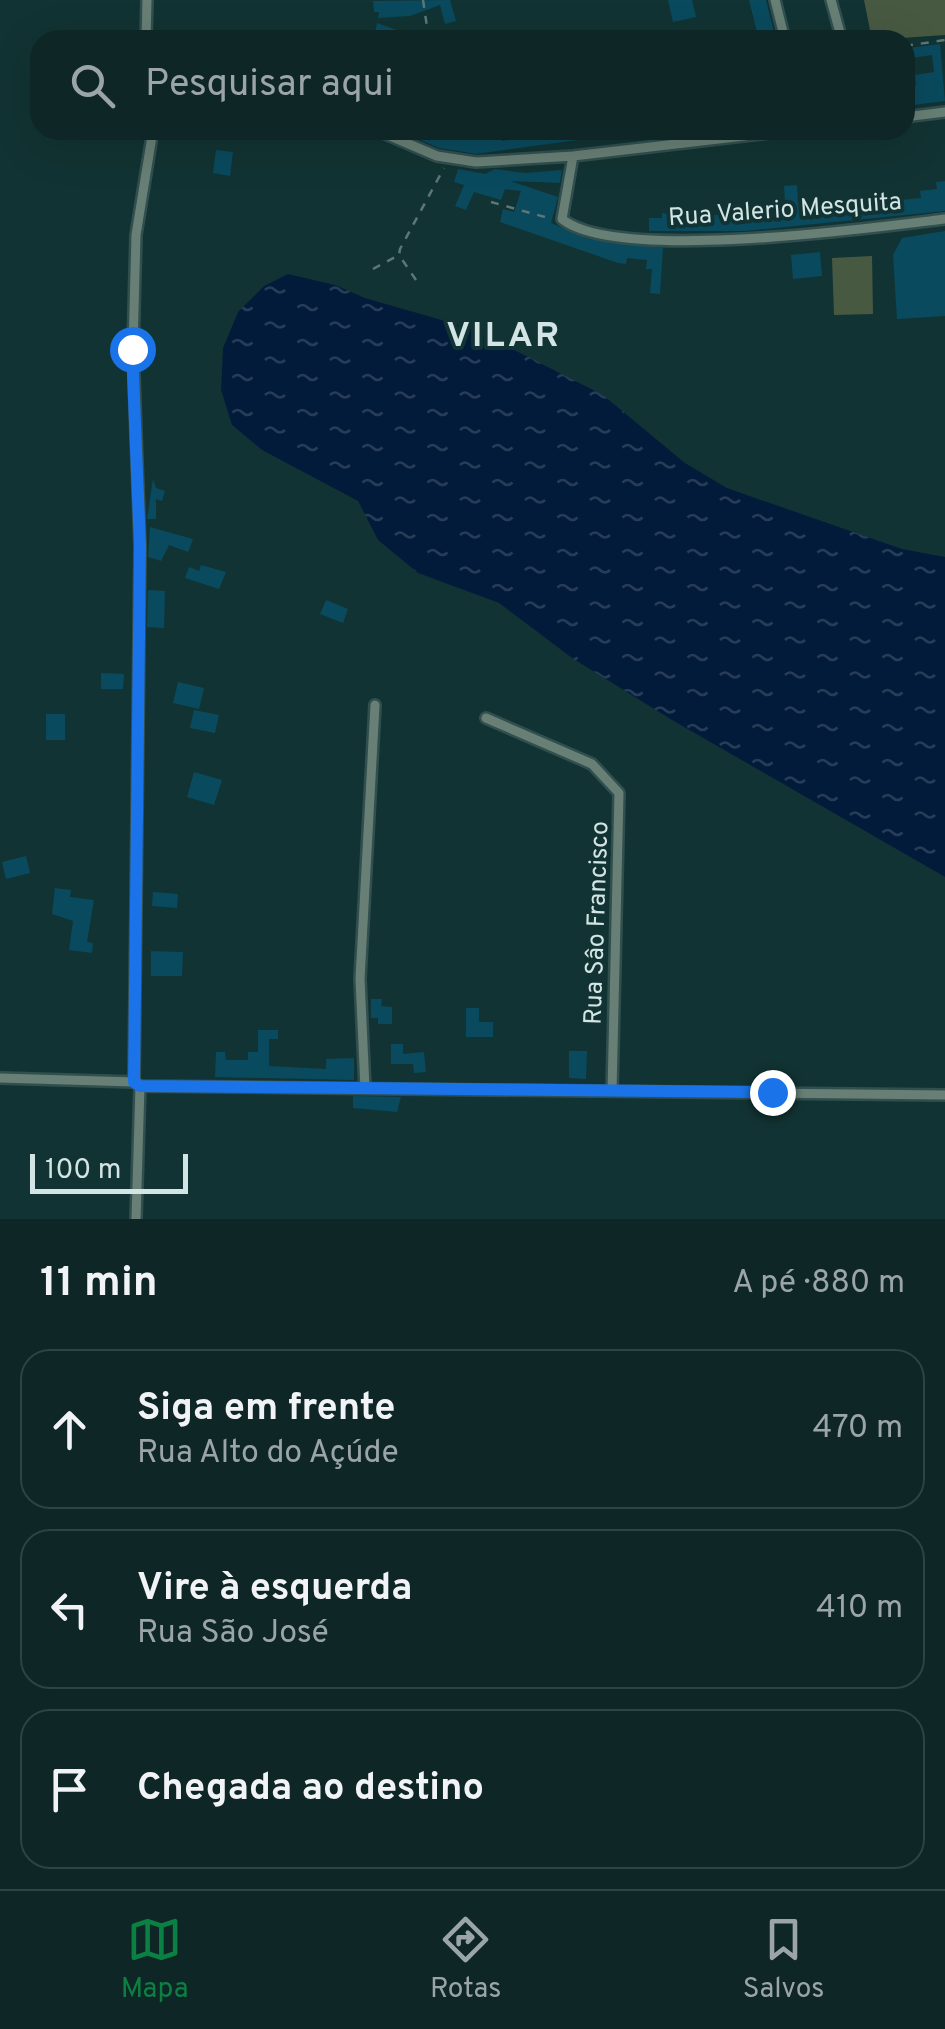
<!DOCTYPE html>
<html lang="pt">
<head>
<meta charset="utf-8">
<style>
	body { margin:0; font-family:Overpass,sans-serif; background:#172e2e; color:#f1f3f6 }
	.scale { position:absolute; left:30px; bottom:25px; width:158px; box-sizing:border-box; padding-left:10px; border:5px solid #d3e4e4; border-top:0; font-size:28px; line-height:35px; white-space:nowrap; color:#d3e4e4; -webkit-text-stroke:8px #123333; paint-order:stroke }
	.stop { position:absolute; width:30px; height:30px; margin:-22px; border:8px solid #1a73e8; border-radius:50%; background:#fff }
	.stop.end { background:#1a73e8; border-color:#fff; box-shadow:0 2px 10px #0008 }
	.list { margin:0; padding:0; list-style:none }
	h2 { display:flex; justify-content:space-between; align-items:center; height:130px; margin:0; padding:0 40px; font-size:42px }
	h2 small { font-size:32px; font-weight:400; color:#9ba5a7 }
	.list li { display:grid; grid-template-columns:65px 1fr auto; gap:30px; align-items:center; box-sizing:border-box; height:160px; margin:0 20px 20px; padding:0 20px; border:2px solid #2e4343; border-radius:30px }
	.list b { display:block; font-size:38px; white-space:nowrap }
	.list p { margin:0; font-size:32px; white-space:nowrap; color:#9ba5a7 }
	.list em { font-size:32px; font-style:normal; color:#9ba5a7 }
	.icon { flex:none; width:55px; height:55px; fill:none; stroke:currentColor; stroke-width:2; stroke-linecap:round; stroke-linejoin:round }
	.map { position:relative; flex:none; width:945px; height:1219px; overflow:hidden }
	.search { position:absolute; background:#0e2626; box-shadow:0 10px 40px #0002; left:30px; right:30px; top:30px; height:110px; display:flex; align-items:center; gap:25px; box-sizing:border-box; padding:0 35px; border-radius:30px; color:#9ba5a7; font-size:38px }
	.sheet { height:670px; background:#0e2626 }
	nav { display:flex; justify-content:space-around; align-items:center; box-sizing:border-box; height:140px; border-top:2px solid #2e4343; background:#0e2626; font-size:28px; color:#9ba5a7 }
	nav a { display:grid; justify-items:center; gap:5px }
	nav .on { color:#0b8043 }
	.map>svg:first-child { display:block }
</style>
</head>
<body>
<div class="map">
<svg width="945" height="1219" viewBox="0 0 945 1219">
	<defs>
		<pattern id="water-ripples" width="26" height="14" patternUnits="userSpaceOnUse" patternTransform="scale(2.5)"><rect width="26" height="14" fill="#031b3b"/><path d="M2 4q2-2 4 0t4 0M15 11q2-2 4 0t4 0" fill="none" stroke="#273c57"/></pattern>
	</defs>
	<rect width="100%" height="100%" fill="#123333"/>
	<path fill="#485942" d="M864 0H945V35L872 40Z
		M872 256 873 314 834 315 832 258Z"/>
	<path fill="url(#water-ripples)" d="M288 274 335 285 365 298 473 329 603 395 685 463 727 488 902 549 945 557V877L672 720 572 658 499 603 418 573 378 540 358 501 262 450 232 425 221 390 223 348 238 312 264 286Z"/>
	<path fill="#0a4a5e" d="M450 0 456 21 445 24 440 5 410 16 378 18 379 12H374L373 1Z
		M668 0H692L696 17 673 22Z
		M749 0H766L776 40H759Z
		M377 23 405 33 402 40 374 37Z
		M940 44 945 101 905 106V86L916 85 915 75 934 72 932 55 911 58 909 48Z
		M397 130H446L449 136 474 138 473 130H498L502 141 550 130H614V135L476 154 439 148Z
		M216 150 233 152 230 176 213 173Z
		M458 169 485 174 495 169 525 173 562 170 560 183 510 181 558 197 551 223 588 239 663 248 660 294 650 293 652 269H646L647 260 627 258 626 264 618 263 500 222 503 209 514 212 521 191 505 189 501 200 474 192 466 210 455 206 464 185 454 182Z
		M945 181V211L744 231H649V218H662V213L672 214V221L780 206 785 203 784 186 797 185 798 203 821 204 822 208 921 198 920 191 937 189 936 182Z
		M945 231V316L897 319 893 255 902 238Z
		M820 252 822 276 793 279 791 255Z
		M153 479 156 488 165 491 162 501 156 499V519H147Z
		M150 527 193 539 188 552 169 545 161 561 148 557Z
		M201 565 226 572 219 589 185 578 189 567 199 571Z
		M148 590 165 591 164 628 147 627Z
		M326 600 348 609 343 623 320 614Z
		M101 673 124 674 123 689H101Z
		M178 682 204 688 199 709 173 703Z
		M194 710 219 715 215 733 190 728Z
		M46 714H65V740H46Z
		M194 772 222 780 214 805 187 797Z
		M26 856 30 873 6 879 2 862Z
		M55 888 71 890 70 897 94 900 87 942 93 943 92 953 69 950 73 921 52 914Z
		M153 892 178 894 177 908 152 906Z
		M151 951 183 952 182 976H151Z
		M371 999H382L381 1006 392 1007V1024H378V1018H371Z
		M466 1008H479V1022H493V1037H466Z
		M258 1030H278V1039H269V1066L326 1069V1059L354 1058V1080L215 1077 216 1052H225L226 1060H248V1052H258Z
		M391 1044H403V1054L424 1052 426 1072 414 1073 413 1064H391Z
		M569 1051H587L586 1079 569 1078Z
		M353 1096 401 1097 397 1112 353 1108Z"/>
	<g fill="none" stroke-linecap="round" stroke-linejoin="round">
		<defs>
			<path id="street" d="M775 0 785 40
				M831 0 842 40
				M146 40 147 0
				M905 117 945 112
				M376 130 437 156 476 162 573 156 796 130
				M573 156 562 219C616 263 871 228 945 219
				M486 718 592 764 619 793 612 1091
				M0 1078 134 1082 140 1086 945 1095
				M134 1082 140 546 133 349 136 235 153 130
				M365 1088 360 979 375 705
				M136 1219 140 1086"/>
		</defs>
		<use href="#street" stroke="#314f4f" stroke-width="14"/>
		<path stroke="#5d7777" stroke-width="2.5" stroke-dasharray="8 8" stroke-linecap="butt" d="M423 0 429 40
			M905 46 945 40
			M491 202 552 219
			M373 269 399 255
			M416 280 399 255 400 249 444 168"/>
		<use href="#street" stroke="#687f75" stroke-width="9"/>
	</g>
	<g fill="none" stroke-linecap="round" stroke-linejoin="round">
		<path stroke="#1a73e8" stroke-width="12" d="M132 349 140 546 134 1082 140 1086 772 1092"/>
	</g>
	<g text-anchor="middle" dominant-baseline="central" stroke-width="8" stroke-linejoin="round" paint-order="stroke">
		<g font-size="25" fill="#d3e4e4" stroke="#123333">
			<text transform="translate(785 211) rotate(-4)">Rua Valerio Mesquita</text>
			<text transform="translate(598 923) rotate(-88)">Rua Sâo Francisco</text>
		</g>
		<g font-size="35" font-weight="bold" letter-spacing="2.5" fill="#d3e4e4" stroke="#123333">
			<text x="504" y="337">VILAR</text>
		</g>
	</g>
</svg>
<div class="scale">100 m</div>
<div class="stop" style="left:132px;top:349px"></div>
<div class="stop end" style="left:772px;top:1092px"></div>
<div class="search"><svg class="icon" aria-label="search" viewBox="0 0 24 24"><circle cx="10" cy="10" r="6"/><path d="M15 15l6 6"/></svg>Pesquisar aqui</div>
</div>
<section class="sheet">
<h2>11 min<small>A pé · 880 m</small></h2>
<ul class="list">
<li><svg class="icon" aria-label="ahead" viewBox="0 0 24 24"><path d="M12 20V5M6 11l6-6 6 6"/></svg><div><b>Siga em frente</b><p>Rua Alto do Açúde</p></div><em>470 m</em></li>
<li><svg class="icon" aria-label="left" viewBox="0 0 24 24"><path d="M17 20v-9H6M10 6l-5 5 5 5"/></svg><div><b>Vire à esquerda</b><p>Rua São José</p></div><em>410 m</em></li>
<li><svg class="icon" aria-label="arrive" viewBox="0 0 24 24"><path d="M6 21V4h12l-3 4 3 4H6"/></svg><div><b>Chegada ao destino</b></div></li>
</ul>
</section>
<nav>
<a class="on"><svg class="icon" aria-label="map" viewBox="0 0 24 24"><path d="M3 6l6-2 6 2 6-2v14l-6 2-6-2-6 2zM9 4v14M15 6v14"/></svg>Mapa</a>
<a><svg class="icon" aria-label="directions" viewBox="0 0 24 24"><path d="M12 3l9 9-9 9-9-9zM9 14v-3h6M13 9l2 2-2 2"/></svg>Rotas</a>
<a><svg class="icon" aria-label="saved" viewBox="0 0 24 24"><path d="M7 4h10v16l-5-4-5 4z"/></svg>Salvos</a>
</nav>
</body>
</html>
